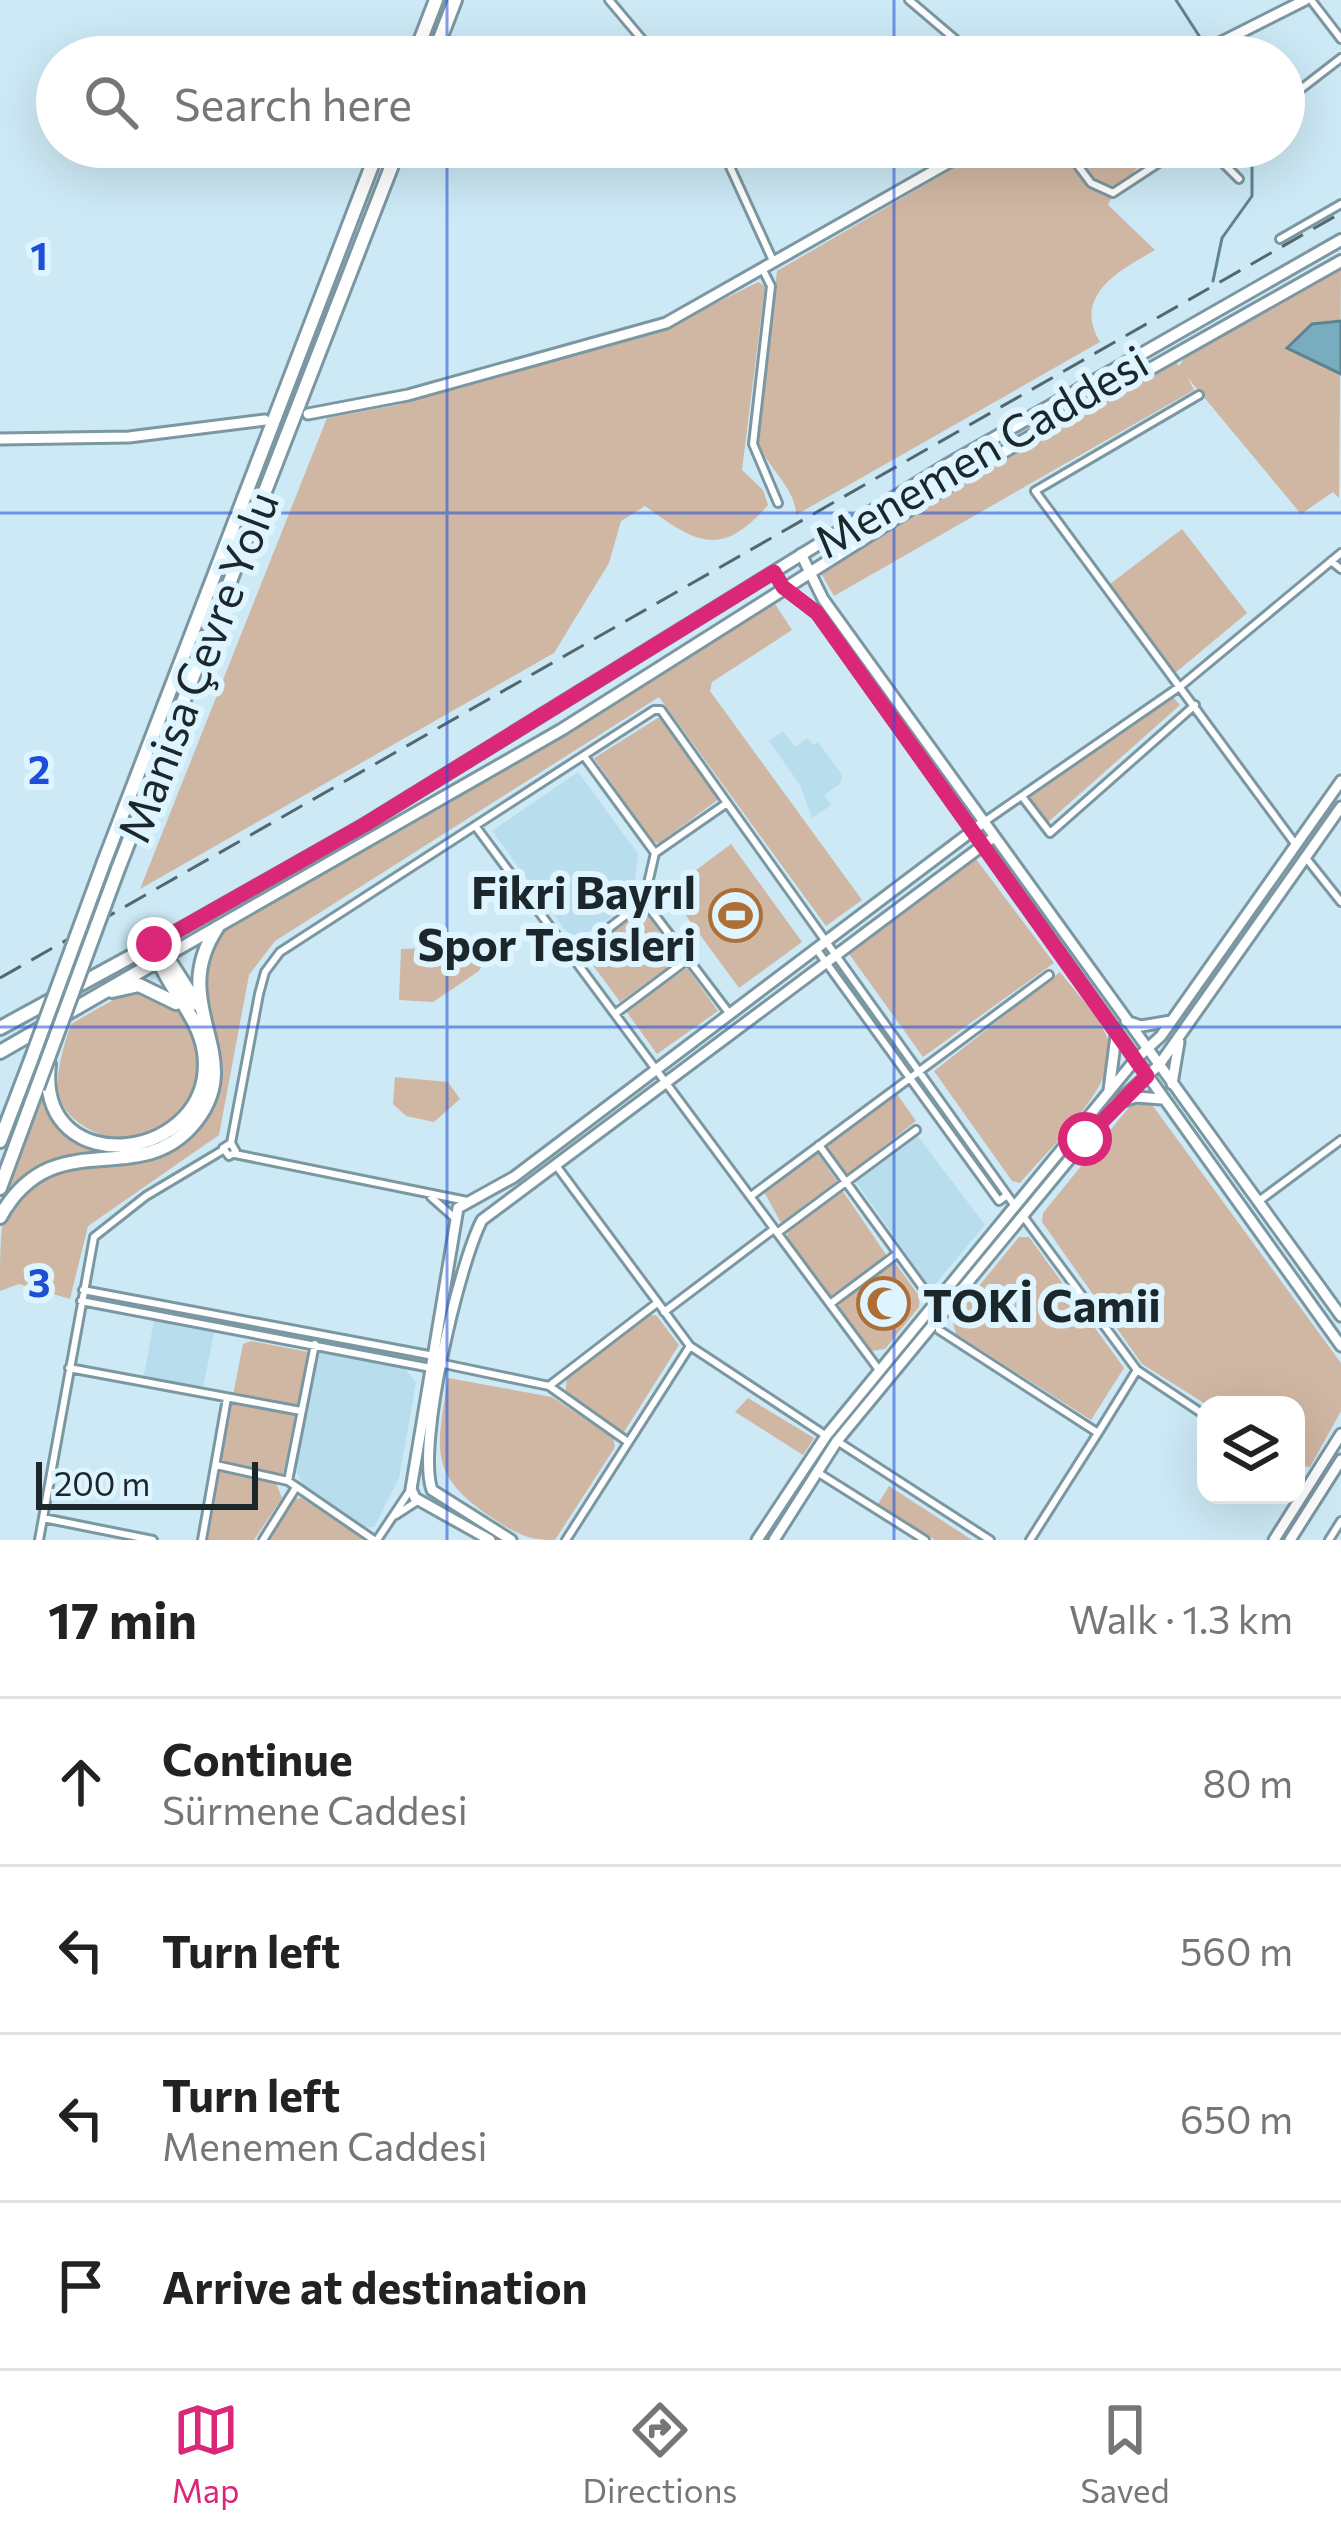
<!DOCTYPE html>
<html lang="en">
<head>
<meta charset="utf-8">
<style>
	body { margin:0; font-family:Commissioner,sans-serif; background:#f2f2f2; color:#222 }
	.controls { position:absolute; right:36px; bottom:36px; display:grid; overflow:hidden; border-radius:24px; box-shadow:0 12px 48px #0002 }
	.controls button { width:108px; height:108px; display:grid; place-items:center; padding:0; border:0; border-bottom:3px solid #e0e0e0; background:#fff; color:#222; font:60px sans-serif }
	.scale { position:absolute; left:36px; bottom:30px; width:222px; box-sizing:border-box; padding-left:12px; border:6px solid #1b272b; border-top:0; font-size:33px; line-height:42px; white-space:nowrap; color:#1b272b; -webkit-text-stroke:9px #def5ff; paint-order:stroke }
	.stop { position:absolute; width:36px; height:36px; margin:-27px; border:9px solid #db2777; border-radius:50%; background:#fff }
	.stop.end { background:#db2777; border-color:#fff; box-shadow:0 3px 12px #0008 }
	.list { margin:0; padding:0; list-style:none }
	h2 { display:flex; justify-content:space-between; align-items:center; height:156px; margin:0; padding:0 48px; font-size:51px }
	h2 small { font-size:39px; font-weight:400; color:#767676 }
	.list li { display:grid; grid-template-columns:78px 1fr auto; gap:36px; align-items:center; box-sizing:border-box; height:168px; padding:0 48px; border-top:3px solid #e0e0e0 }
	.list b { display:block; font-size:45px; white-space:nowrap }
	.list p { margin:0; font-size:39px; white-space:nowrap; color:#767676 }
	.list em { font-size:39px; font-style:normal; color:#767676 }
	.icon { flex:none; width:66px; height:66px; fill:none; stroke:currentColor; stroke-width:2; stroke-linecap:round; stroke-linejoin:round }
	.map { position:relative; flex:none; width:1341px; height:1540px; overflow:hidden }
	.search { position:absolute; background:#fff; box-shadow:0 12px 48px #0002; left:36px; right:36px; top:36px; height:132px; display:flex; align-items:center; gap:30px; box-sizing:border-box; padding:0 42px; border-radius:66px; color:#767676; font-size:45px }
	.sheet { height:828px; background:#fff }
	nav { display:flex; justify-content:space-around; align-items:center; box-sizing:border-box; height:168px; border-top:3px solid #e0e0e0; background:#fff; font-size:33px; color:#767676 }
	nav a { display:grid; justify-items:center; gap:6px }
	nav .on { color:#db2777 }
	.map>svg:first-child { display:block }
</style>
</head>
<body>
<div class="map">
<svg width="1341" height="1540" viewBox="0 0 1341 1540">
	<rect width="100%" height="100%" fill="#cce9f5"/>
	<path fill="#b8ddec" d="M783 731 795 747 808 738 813 745 818 742 842 775 840 784 824 795 831 805 812 818 800 785 769 741Z
		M578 772 638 854 633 902 574 942 492 831Z
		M917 1135 985 1225 931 1289 856 1182Z
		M154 1320 215 1329 202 1392 143 1381Z
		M316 1352 403 1366 416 1383 399 1478 374 1527H362L305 1491 294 1466Z"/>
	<path fill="#d0b7a3" d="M990 147H1159L1115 190 1108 205 1155 250C1119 271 1072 295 1100 342L796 515C797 490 766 466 758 442L777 271Z
		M1341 269 1339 498 1333 492 1301 514 1188 378 1194 390 834 596 822 575 825 563 1171 356 1179 366 1185 357Z
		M758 282 765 286 742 470 763 490 768 505C721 559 696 543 645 506L621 521 609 563 554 653 140 889 327 418 397 405 657 333Z
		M1182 529 1247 613 1175 673 1110 584Z
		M773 601 792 630 712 682 710 691 862 900 826 926 659 697 275 941 249 975 219 1135 88 1226 70 1299 19 1284 0 1291C0 1271 0 1246 2 1227 30 1137 144 1190 195 1131 260 1058 165 999 220 936 235 919 261 909 281 898 332 870 382 842 432 813 548 747 660 672 773 601Z
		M1172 696 1180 705 1047 823 1028 799Z
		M661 716 719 799 659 843 652 842 594 758Z
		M731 844 802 942 739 988 668 891Z
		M976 859 1054 963 923 1057 847 951Z
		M643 909 679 959 620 1002 584 953Z
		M471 947 483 964 479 971 433 1002 399 1000 401 949Z
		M687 968 718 1011 657 1054 626 1011Z
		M1060 972C1075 992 1102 1019 1109 1042 1121 1082 1045 1153 1020 1183L1012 1181 934 1071Z
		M139 985 173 1000 196 1024 203 1074 187 1113 130 1147C54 1119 45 1101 71 1024Z
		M395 1077 448 1082 460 1099 434 1122 406 1116 393 1104Z
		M41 1092 63 1131 100 1152 58 1158 3 1197Z
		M897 1094 916 1121 847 1175 826 1145Z
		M1150 1102 1341 1363V1411L1310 1467 1296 1465V1405H1230L1218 1395 1204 1403 1142 1364 1042 1222 1043 1213 1130 1106Z
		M816 1151 837 1181 781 1223 763 1190Z
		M842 1190 887 1256 829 1297 786 1240 789 1228Z
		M1019 1237H1029L1124 1368 1091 1420 956 1334 952 1319Z
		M895 1263 920 1297 919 1307 885 1349 872 1351 839 1309 840 1300Z
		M648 1315H656L679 1345 624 1432 565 1395 567 1377Z
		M251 1341 308 1352 298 1407 233 1395 243 1344Z
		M448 1378 552 1397 613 1437 615 1447 555 1540C526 1540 513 1532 488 1515 426 1473 438 1445 448 1378Z
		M748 1398 814 1438 803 1455 735 1412Z
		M230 1403 295 1415 283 1475 220 1462Z
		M220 1471 275 1481 282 1498 254 1540H208Z
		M889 1486 972 1540H935L878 1504Z
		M302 1498 361 1536V1540H268L293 1499Z"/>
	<path fill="#78acbf" stroke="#5c8493" stroke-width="3" d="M1341 321V374L1287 348 1312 324Z"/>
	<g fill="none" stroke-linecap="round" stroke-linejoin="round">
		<path stroke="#5c8493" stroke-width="3" d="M1176 0 1205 45
			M1213 281 1222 238 1252 196V147"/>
		<defs>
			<path id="street" d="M609 0 657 57
				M909 0 976 57
				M1311 0 1341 39
				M1284 102 1341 58
				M721 147 774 263
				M1064 147 1091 183 1113 193 1183 147
				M1207 147 1239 179
				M1280 239 1341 204
				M763 270 771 286 753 444 778 503
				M1199 395 1035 491 1296 845
				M1331 561 1341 569
				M584 756 655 853 644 901 729 1013
				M1024 799 1050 833 1195 705
				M984 822 1182 685 1341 553
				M476 827 879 1370
				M655 853 727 803 1015 1206
				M1306 858 1341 902
				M817 950 999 1201 1007 1195
				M574 955 644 901
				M616 1013 687 960
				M231 1143 223 1148 229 1156 236 1152 231 1143 259 994 265 972 280 952 654 710H661L727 803
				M819 1145 934 1303 939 1330 1098 1433 1030 1540
				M235 1154 467 1201
				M555 1164 690 1346 825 1435
				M751 1196 1049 975
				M431 1197 457 1220
				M1259 1201 1341 1140
				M1023 1216 1137 1370
				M777 1233 916 1130
				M83 1290 434 1356
				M81 1301 431 1368
				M830 1304 897 1254
				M664 1312 774 1229
				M444 1364 549 1386 657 1303
				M69 1368 301 1411
				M549 1386 628 1442
				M1098 1433 1137 1370 1206 1416
				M837 1441 990 1540
				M216 1465 288 1481 374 1540
				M817 1472 925 1540
				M288 1481 315 1344
				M396 1515 419 1500
				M43 1518 153 1540
				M39 1540 94 1237 146 1196 223 1150
				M202 1540 227 1398
				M263 1540 295 1489
				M377 1540 411 1489
				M566 1540 690 1346
				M1329 1540 1341 1521"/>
			<path id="secondary" d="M1192 57 1305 0
				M308 414 408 395 666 323 976 147
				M0 439 129 437 265 420
				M801 554 823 599 1341 1316
				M774 572 783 587 817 613 1341 1346
				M1126 1021 1141 1026 1171 1021
				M1172 1084 1179 1042
				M1109 1090 1116 1036
				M1120 1102 1136 1097 1162 1099
				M490 1540 415 1498 411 1489 458 1208 514 1177 984 822
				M511 1540 432 1490C416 1445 459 1264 482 1220L994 837
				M757 1540 826 1436 1135 1060 1161 1036 1341 781
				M774 1540 837 1441 1115 1104 1159 1065 1341 807
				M1274 1540 1341 1434
				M1290 1540 1341 1460"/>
			<path id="primary" d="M154 944 364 825 945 466 1341 240
				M168 955 561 730 982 464 1341 261"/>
			<path id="highway" d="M414 57 436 0
				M433 57 455 0
				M104 862 379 147
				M118 869 399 147
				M163 951 197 1004
				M112 991 139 985 176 1003
				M0 1028 154 944
				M0 1052 168 955
				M49 1064C35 1186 219 1162 204 1052 198 1012 162 984 154 944
				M0 1141 31 1060
				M0 1188 37 1088
				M0 1217C53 1122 135 1189 191 1127 253 1058 164 1008 217 928"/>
		</defs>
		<use href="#street" stroke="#7b97a1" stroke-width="12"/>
		<use href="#secondary" stroke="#7b97a1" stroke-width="15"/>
		<use href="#primary" stroke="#7b97a1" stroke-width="16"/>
		<use href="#highway" stroke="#7b97a1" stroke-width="18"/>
		<use href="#street" stroke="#fff" stroke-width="6"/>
		<use href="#secondary" stroke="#fff" stroke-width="9"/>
		<use href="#primary" stroke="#fff" stroke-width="10"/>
		<use href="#highway" stroke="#fff" stroke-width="12"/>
		<path stroke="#55676e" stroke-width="3" stroke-dasharray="24 12" stroke-linecap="butt" d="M0 978 1341 213"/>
		<defs>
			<path id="highway-bridge" d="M31 1060 104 862
				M37 1088 118 869"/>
		</defs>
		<use href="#highway-bridge" stroke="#7b97a1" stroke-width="18" stroke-linecap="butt"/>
		<use href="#highway-bridge" stroke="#fff" stroke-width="12"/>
	</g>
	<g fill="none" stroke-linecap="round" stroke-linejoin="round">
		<path stroke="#db2777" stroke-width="15" d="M154 944 364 825 774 572 783 587 817 613 1147 1076 1085 1139"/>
	</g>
	<path fill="none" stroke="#1d4ed8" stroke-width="3" stroke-opacity="0.55" d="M447 0V57M894 0V57M447 147V1540M894 147V1540M0 513H1341M0 1027H1341"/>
	<defs>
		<symbol id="stadium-ring" viewBox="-11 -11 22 22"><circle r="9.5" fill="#def5ff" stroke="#ad6f35" stroke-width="1.5"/><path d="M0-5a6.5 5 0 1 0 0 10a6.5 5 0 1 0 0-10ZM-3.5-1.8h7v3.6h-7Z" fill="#ad6f35"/></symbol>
		<symbol id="mosque-ring" viewBox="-11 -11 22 22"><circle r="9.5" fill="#def5ff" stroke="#ad6f35" stroke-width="1.5"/><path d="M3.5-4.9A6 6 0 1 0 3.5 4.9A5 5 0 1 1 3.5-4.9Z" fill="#ad6f35"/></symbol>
	</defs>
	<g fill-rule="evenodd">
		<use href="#stadium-ring" x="706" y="886" width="59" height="59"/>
		<use href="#mosque-ring" x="854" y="1274" width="59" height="59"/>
	</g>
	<g text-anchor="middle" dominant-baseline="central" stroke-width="12" stroke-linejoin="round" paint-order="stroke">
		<g font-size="45" fill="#1b272b" stroke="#def5ff">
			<text transform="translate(980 450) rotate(-30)">Menemen Caddesi</text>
			<text transform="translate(196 666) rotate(-69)">Manisa Çevre Yolu</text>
		</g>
		<g font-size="45" font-weight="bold" fill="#1b272b" stroke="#def5ff" text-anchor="end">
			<text x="696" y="890">Fikri Bayrıl<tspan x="696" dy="52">Spor Tesisleri</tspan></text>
			<text x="923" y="1303" text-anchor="start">TOKİ Camii</text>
		</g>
	</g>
	<g font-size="39" text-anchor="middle" font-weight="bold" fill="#1d4ed8" stroke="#def5ff" stroke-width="12" stroke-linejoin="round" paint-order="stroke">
		<text x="39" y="270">1</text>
		<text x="39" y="784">2</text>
		<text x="39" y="1297">3</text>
	</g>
</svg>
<div class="controls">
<button><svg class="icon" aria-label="layers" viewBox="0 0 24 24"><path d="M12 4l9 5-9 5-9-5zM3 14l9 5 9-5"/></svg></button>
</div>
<div class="scale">200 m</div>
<div class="stop" style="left:1085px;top:1139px"></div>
<div class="stop end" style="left:154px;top:944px"></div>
<div class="search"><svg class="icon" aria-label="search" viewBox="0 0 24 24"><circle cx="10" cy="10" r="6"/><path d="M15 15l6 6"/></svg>Search here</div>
</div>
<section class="sheet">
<h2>17 min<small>Walk · 1.3 km</small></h2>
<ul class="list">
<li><svg class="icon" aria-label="ahead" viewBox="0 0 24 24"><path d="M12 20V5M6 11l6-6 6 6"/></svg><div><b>Continue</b><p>Sürmene Caddesi</p></div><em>80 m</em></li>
<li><svg class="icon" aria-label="left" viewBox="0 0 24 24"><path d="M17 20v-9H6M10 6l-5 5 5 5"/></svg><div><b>Turn left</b></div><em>560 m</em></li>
<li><svg class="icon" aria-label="left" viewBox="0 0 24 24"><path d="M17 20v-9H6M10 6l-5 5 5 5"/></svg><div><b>Turn left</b><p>Menemen Caddesi</p></div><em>650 m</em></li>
<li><svg class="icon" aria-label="arrive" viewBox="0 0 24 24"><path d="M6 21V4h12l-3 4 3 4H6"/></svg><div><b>Arrive at destination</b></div></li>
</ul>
</section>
<nav>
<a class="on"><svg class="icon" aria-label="map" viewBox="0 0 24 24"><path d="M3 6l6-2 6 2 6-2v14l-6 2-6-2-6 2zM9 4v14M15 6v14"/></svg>Map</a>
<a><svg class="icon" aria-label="directions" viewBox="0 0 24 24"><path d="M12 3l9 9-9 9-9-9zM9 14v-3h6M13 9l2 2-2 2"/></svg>Directions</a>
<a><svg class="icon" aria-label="saved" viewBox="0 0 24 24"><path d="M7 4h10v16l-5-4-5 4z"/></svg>Saved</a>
</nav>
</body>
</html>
